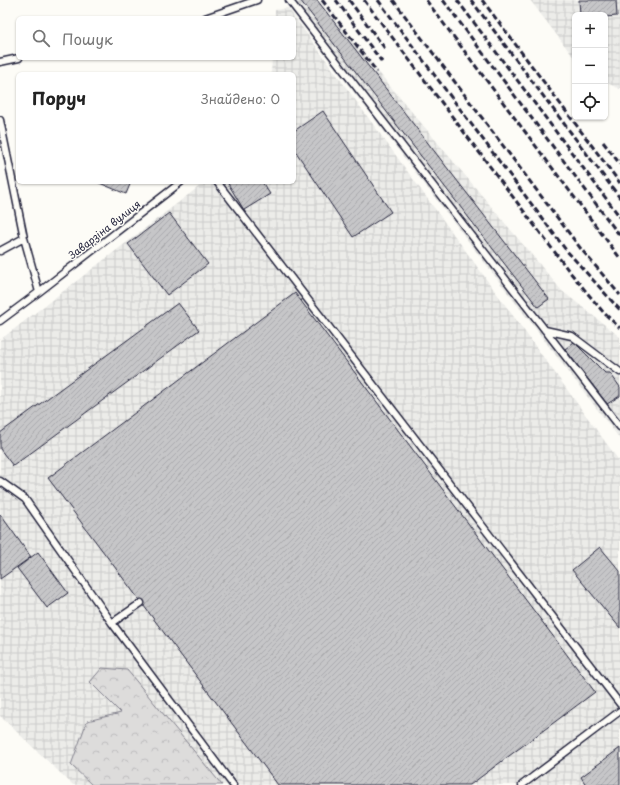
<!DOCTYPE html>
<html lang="uk">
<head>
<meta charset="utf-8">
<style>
	body { margin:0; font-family:"Playpen Sans",sans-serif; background:#f6f6f6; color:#222 }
	.controls { position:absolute; right:12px; top:12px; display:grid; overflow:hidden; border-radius:6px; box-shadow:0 1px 3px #0004 }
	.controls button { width:36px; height:36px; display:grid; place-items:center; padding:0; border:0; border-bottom:1px solid #e0e0e0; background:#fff; color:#222; font:20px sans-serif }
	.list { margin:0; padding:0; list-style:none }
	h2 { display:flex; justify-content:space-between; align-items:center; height:52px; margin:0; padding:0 16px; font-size:17px }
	h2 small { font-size:13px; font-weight:400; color:#767676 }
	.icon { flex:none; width:22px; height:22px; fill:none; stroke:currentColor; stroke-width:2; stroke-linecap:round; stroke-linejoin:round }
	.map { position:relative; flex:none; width:620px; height:785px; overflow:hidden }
	.search { position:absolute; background:#fff; box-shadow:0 1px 3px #0004; left:16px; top:16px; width:280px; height:44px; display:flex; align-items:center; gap:10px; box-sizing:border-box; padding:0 14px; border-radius:6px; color:#767676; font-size:15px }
	.panel { position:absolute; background:#fff; box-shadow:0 1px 3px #0004; left:16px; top:72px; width:280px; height:112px; border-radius:6px }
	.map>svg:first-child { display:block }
</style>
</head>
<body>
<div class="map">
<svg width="620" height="785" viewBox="0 0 620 785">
	<defs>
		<pattern id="industrial-grid" width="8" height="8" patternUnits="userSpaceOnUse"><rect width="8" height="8" fill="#ecece9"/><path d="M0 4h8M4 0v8" fill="none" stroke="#cacac9"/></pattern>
		<pattern id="forest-crowns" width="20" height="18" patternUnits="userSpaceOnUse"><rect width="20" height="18" fill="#dddcdb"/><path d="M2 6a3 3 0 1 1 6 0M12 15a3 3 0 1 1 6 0" fill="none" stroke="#bdbcbd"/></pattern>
		<pattern id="building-hatch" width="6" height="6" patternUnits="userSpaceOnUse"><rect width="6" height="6" fill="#c6c6c8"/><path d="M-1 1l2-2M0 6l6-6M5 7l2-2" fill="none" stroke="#aaaaad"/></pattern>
	</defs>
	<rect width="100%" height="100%" fill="#fdfcf7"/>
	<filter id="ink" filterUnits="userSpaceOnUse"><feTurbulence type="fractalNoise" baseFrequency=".025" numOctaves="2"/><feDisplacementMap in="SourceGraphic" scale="8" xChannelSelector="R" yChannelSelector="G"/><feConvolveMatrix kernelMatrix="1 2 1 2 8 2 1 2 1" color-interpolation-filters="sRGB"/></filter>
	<g filter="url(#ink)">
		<path fill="url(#industrial-grid)" d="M295 0H318L562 291 620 337V439L287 5Z
			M530 0H620V89L605 82V15H575V59Z
			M288 8 620 462V785H73L0 716V340L205 182H294V74H271L272 58H294V18H275V10Z"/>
		<path fill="url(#forest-crowns)" stroke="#807f8b" d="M102 668 127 670 222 785H92L71 765 87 721 121 713 90 682Z"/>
		<path fill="url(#building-hatch)" stroke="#22223b" d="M300 0H317L549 299 538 307Z
			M579 0H616L617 16 605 17V15H580Z
			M323 111 391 212 353 237 294 149V131Z
			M97 182H131L126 194Z
			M227 182H262L270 194 244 210Z
			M169 213 208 264 167 295 128 244Z
			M295 293 595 692 470 785H278L48 478Z
			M178 303 199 330 13 466 0 449V433Z
			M574 342 605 373H610L620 387V396L607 404 565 349Z
			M0 514 31 557 0 579Z
			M600 547 620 571V628L572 570Z
			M38 552 68 593 47 608 17 568Z
			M620 748V785H586L581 777Z"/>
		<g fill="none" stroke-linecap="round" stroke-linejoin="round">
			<defs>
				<path id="lane" d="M289 0 545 330 620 427
					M205 18 257 0
					M0 62 19 58
					M0 120 24 238 39 292
					M217 182 620 704
					M0 251 24 238
					M0 321 39 292 181 182
					M545 330 572 336 620 372
					M0 481 25 499 112 623 233 785
					M112 623 141 603
					M522 785 620 711"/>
			</defs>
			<use href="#lane" stroke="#22223b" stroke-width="9"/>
			<use href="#lane" stroke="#fdfcf7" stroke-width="6"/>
			<path stroke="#22223b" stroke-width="3" stroke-dasharray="6 3" stroke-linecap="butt" d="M322 0 377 72
				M336 0 382 62
				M349 0 386 50
				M364 0 569 271 604 313 620 328
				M378 0 566 250 620 310
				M393 0 581 249 620 295
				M426 0 620 258
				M443 0 620 236
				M457 0 620 217
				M471 0 620 198
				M482 0 620 183
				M603 142 620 164"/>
		</g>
	</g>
	<g text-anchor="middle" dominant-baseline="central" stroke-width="3" stroke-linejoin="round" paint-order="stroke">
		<g font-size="10" fill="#22223b" stroke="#fdfcf7">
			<text transform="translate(104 229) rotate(-38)">Заварзіна вулиця</text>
		</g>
	</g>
</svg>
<div class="controls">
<button>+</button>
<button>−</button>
<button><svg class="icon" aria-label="locate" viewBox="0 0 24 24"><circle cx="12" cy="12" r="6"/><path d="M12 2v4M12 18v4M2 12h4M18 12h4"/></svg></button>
</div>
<div class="search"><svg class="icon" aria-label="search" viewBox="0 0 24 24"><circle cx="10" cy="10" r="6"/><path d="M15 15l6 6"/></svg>Пошук</div>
<section class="panel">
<h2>Поруч<small>Знайдено: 0</small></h2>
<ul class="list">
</ul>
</section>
</div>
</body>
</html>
